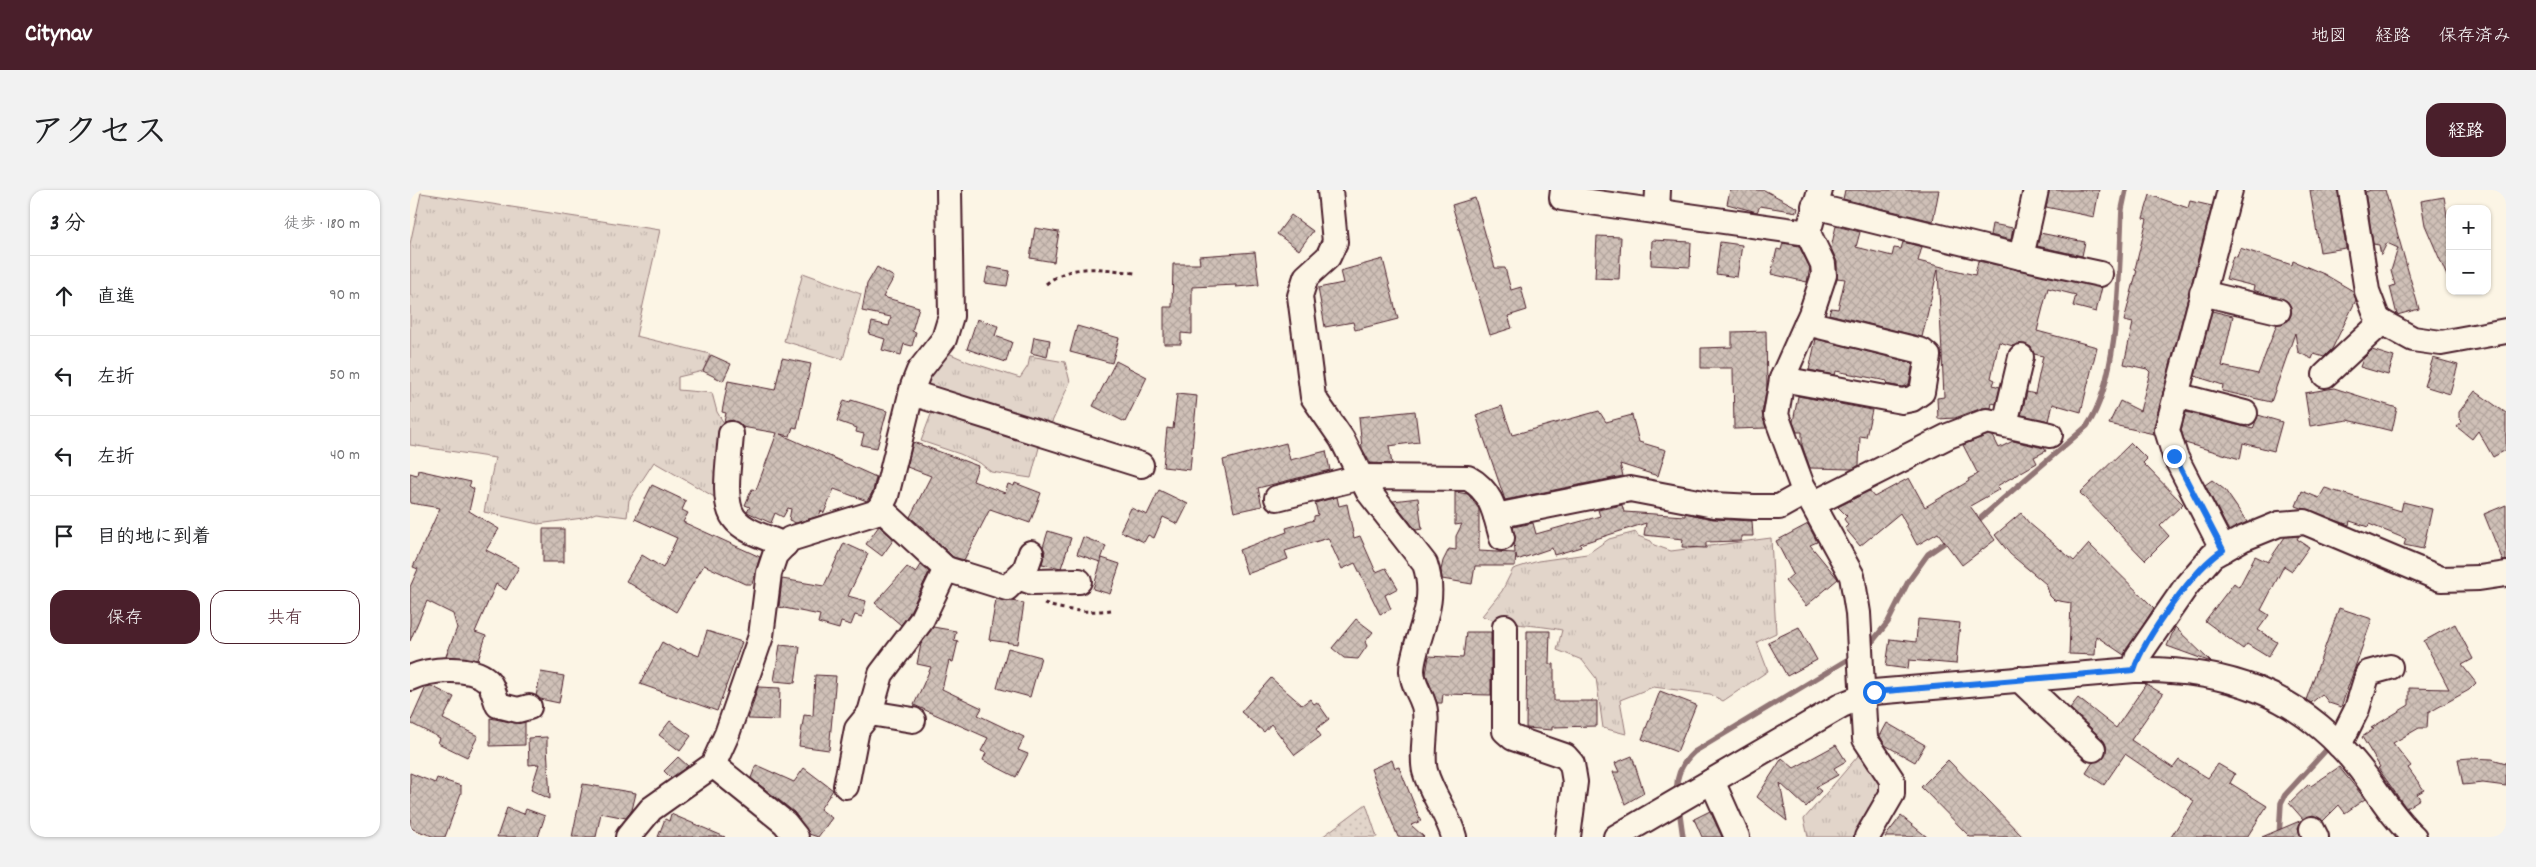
<!DOCTYPE html>
<html lang="ja">
<meta charset="utf-8">
<style>
:root{--surface:#fff;--page:#f2f2f2;--text:#202124;--muted:#757577;--line:#e0e0e0;--accent:#4a1f2b}
body{margin:0;font-family:Dekko,"Klee One",sans-serif;background:var(--page);color:var(--text)}
.controls{position:absolute;right:15px;top:15px;display:grid;overflow:hidden;border-radius:10px;box-shadow:0 1px 4px #0004}
.controls button{width:45px;height:45px;display:grid;place-items:center;padding:0;border:0;border-bottom:1px solid var(--line);background:var(--surface);color:var(--text);font:25px sans-serif}
.stop{position:absolute;width:15px;height:15px;margin:-11px;border:4px solid #1a73e8;border-radius:50%;background:#fff}
.stop.end{background:#1a73e8;border-color:#fff;box-shadow:0 1px 5px #0008}
.list{margin:0;padding:0;list-style:none}
h2{display:flex;justify-content:space-between;align-items:center;height:65px;margin:0;padding:0 20px;font-size:21px}
h2 small{font-size:16px;font-weight:400;color:var(--muted)}
.list li{display:grid;grid-template-columns:32px 1fr auto;gap:15px;align-items:center;box-sizing:border-box;height:80px;padding:0 20px;border-top:1px solid var(--line)}
.list b{display:block;font-size:19px;white-space:nowrap}
.list em{font-size:16px;font-style:normal;color:var(--muted)}
.actions{display:flex;gap:10px;padding:15px 20px}
.actions a{flex:1;padding:11px 0;border:1px solid var(--accent);border-radius:15px;text-align:center;font-size:18px;color:var(--accent)}
.actions .main{background:var(--accent);color:#fff}
.icon{flex:none;width:28px;height:28px;fill:none;stroke:currentColor;stroke-width:2;stroke-linecap:round;stroke-linejoin:round}
.map{position:relative;flex:none;width:2096px;height:647px;overflow:hidden;border-radius:15px}
header{display:flex;align-items:center;gap:30px;box-sizing:border-box;height:70px;padding:0 25px;background:var(--accent);color:#fff}
header strong{font-size:24px}
nav{display:flex;gap:28px;margin-inline-start:auto;font-size:18px}
.intro{display:flex;align-items:center;justify-content:space-between;box-sizing:border-box;height:120px;padding:0 30px}
h1{margin:0;font-size:35px}
.button{padding:12px 22px;border-radius:15px;background:var(--accent);color:#fff;font-size:18px;font-weight:700}
main{display:flex;gap:30px;padding:0 30px}
aside{flex:1;background:var(--surface);border-radius:15px;box-shadow:0 1px 4px #0004}
.map>svg:first-child{display:block}
</style>
<header>
<strong>Citynav</strong>
<nav><a>地図</a><a>経路</a><a>保存済み</a></nav>
</header>
<div class="intro"><h1>アクセス</h1><a class="button">経路</a></div>
<main>
<aside>
<h2>3 分<small>徒歩 · 180 m</small></h2>
<ul class="list">
<li><svg class="icon" aria-label="ahead" viewBox="0 0 24 24"><path d="M12 20V5M6 11l6-6 6 6"/></svg><div><b>直進</b></div><em>90 m</em></li>
<li><svg class="icon" aria-label="left" viewBox="0 0 24 24"><path d="M17 20v-9H6M10 6l-5 5 5 5"/></svg><div><b>左折</b></div><em>50 m</em></li>
<li><svg class="icon" aria-label="left" viewBox="0 0 24 24"><path d="M17 20v-9H6M10 6l-5 5 5 5"/></svg><div><b>左折</b></div><em>40 m</em></li>
<li><svg class="icon" aria-label="arrive" viewBox="0 0 24 24"><path d="M6 21V4h12l-3 4 3 4H6"/></svg><div><b>目的地に到着</b></div></li>
</ul>
<div class="actions"><a class="main">保存</a><a>共有</a></div>
</aside>
<div class="map">
<svg width="2096" height="647" viewBox="0 0 2096 647">
<defs>
<pattern id="grass-dots" width="8" height="8" patternUnits="userSpaceOnUse" patternTransform="scale(1.25)"><rect width="8" height="8" fill="#e2d5ca"/><path d="M2 2h.1M6 6h.1" fill="none" stroke="#c3b6ae" stroke-width="1.8" stroke-linecap="round"/></pattern>
<pattern id="park-tufts" width="24" height="20" patternUnits="userSpaceOnUse" patternTransform="scale(1.25)"><rect width="24" height="20" fill="#e2d5ca"/><path d="M3 7l-1-3M5 7V3M7 7l1-3M15 17l-1-3M17 17v-4M19 17l1-3" fill="none" stroke="#c3b6ae"/></pattern>
<pattern id="building-cross-hatch" width="8" height="8" patternUnits="userSpaceOnUse" patternTransform="scale(1.25)"><rect width="8" height="8" fill="#cfc0b7"/><path d="M0 0l8 8M0 8l8-8" fill="none" stroke="#b3a59e"/></pattern>
</defs>
<rect width="100%" height="100%" fill="#fcf5e5"/>
<filter id="ink" filterUnits="userSpaceOnUse"><feTurbulence type="fractalNoise" baseFrequency=".02" numOctaves="2"/><feDisplacementMap in="SourceGraphic" scale="10" xChannelSelector="R" yChannelSelector="G"/><feConvolveMatrix kernelMatrix="1 2 1 2 8 2 1 2 1" color-interpolation-filters="sRGB"/></filter>
<g filter="url(#ink)">
<path fill="url(#grass-dots)" stroke="#967a7a" d="M956,614l11,33h-55z"/>
<g fill="url(#park-tufts)" stroke="#967a7a">
<path d="M11,3l239,37 -24,106 74,18 -7,17 -25,6v13l34,3 5,19 10,16 -9,71 -64,-37 -25,38 -2,17 -31,-4 -13,5 -45,6 -54,-12 11,-54 -85,-13v-201z"/>
<path d="M393,83l58,21 -18,65 -59,-18z"/>
<path d="M536,162l23,10 51,16 8,-12 2,-10 35,6 5,20 -18,40 -9,4 -120,-39 6,-17z"/>
<path d="M523,219l108,31 -10,38 -40,-6 -11,-9 -20,-9 -39,-13z"/>
<path d="M1226,342l2,4 13,5 3,4 17,6 100,-13 5,95 -19,9 11,29 -45,30 -13,-7 -57,-7 -33,13 6,34 -23,-6 -7,-50 -14,-18 -25,-10 5,-20c-27,-6 -55,-4 -80,-14l20,-25 11,-22 25,-8 49,-7 22,-15z"/>
<path d="M1454,559l23,34 -28,54h-51l-4,-18z"/>
</g>
<g fill="none" stroke-linecap="round" stroke-linejoin="round">
<g stroke="#917474" stroke-width="5.5">
<path d="M1565,333l112,-97c33,-47 32,-158 35,-217l4,-19"/>
<path d="M1458,457l20,-25 20,-40 20,-28 22,-15"/>
<path d="M1267,604c-2,-17 5,-31 17,-42l161,-97"/>
<path d="M1269,618l4,29"/>
<path d="M1869,647l2,-34 4,-8 42,-46"/>
</g>
</g>
<g fill="url(#building-cross-hatch)" stroke="#4a1f2b">
<path d="M1320,0h34l34,18 -1,4 -37,-6 -3,6 -30,-8z"/>
<path d="M1435,0h94l-6,31 -90,-22z"/>
<path d="M1639,0h50l-5,27 -48,-10z"/>
<path d="M1900,0h28l8,58 -26,4z"/>
<path d="M1961,0h14l34,119 -22,6 -7,-28 5,-2 -4,-14 7,-23 -11,-5 -6,12 -2,-10 -6,-1 -8,-52z"/>
<path d="M1740,5l38,13 2,-7 22,5 -58,221v7l-45,-10 11,-23 20,10 10,-39 -3,-3 -23,-5 9,-41 -9,-2 13,-51 -2,-1 12,-50 -4,-1z"/>
<path d="M2034,7l6,36v50l-25,-58 -4,-24z"/>
<path d="M1065,8l20,70h10l6,22 10,-3 6,23 -19,6 4,12 -22,7 -38,-130z"/>
<path d="M881,25l22,16 -14,19 -22,-16z"/>
<path d="M1582,34l21,4 -2,12 -21,-5z"/>
<path d="M1426,36l24,6 -4,15 36,9 2,-8 7,1 2,-7 19,5 -4,14 57,14 3,-14 124,26 -6,25 -23,-6 3,-11 -28,-7 -11,43 60,16 -16,65 -28,-8 -4,17 -28,-6 6,-23 8,2 8,-38 -9,-2 -3,-7 -6,-3 -12,2 -14,-4 -8,36 4,2 -2,5 7,2 -4,17 -4,-1 -1,5h-9l-27,10 -17,1 -1,-21 7,-1 -6,-128 -16,68 -93,-23 2,-6 7,1 7,-30 -8,-1v-16l-6,-14z"/>
<path d="M625,38l24,4 -5,30 -24,-4z"/>
<path d="M1630,43l45,9 -3,14 -45,-10z"/>
<path d="M1187,46l24,1 -2,42 -24,-1z"/>
<path d="M1242,50l39,2 -1,25 -39,-2z"/>
<path d="M1310,52l22,3 -5,32 -21,-3z"/>
<path d="M1373,53l16,3 11,22 -3,14 -36,-8 6,-25 4,1z"/>
<path d="M1830,58l52,17 1,-4 31,13 29,17 3,9 -24,49 -8,8 -10,-3 -2,5 -14,-7 -3,-19 -24,69 -49,-11 1,-6 -28,-9 17,-65 21,5 -11,50 36,8 19,-50 11,-3 3,-6v-8l-4,-6 -34,-11 1,-4 -28,-7 7,-23 4,1z"/>
<path d="M845,62l4,33 -23,2v-2l-44,2v47l-11,-1v11h-17v-37h8l1,-43h27l-1,-8z"/>
<path d="M973,69l15,60 -43,11 -2,-8 -28,5 -7,-39 25,-5 -3,-12z"/>
<path d="M467,77l17,10 -11,20 36,10 -7,24 4,1 -4,14 -8,-2 -3,11 -19,-5 3,-11 -16,-5 3,-12 17,4 2,-9 -29,-6 5,-27z"/>
<path d="M578,77l22,4 -3,15 -22,-3z"/>
<path d="M567,129l21,7 -3,10 17,6 -6,20 -39,-13z"/>
<path d="M667,136l42,12 -7,25 -42,-11z"/>
<path d="M1356,141l1,56 -5,26 4,15 -32,1 -1,-61h-32v-20l31,-1v-15z"/>
<path d="M624,147l16,3 -3,17 -16,-4z"/>
<path d="M1406,149l97,24 -4,21 -7,3 -16,-3 1,-3 -51,-10 -1,4 -26,-5z"/>
<path d="M1962,160l22,7 -6,18 -28,-8 3,-8z"/>
<path d="M301,165l20,9 -8,17 -20,-10z"/>
<path d="M372,168l29,6 -14,64 -4,-1 -3,9 -10,-2 96,43 -3,14 -6,10 -33,-12 -10,24 -3,-2 -2,5 -23,7 -7,-3 2,-11 -3,-1 -5,9 -8,-4 -4,10 -24,-11 3,-5 -5,-2 7,-16 4,1 21,-57 -35,-6 -9,-7 -9,2 2,-9 -4,-1 6,-31 47,9z"/>
<path d="M2023,168l25,7 -8,29 -26,-8z"/>
<path d="M706,171l31,16 -22,45 -32,-16z"/>
<path d="M1924,198l63,20 -5,23 -44,-11 -38,6 -5,-33z"/>
<path d="M2065,201l31,22v37l-13,7 -15,-26 -6,8 -15,-12 5,-6 -3,-3v-6z"/>
<path d="M767,204l20,2 -7,74 -27,-3 4,-39 6,1z"/>
<path d="M1388,206l74,14 -6,27 -6,-1 -1,29 -6,4 -43,-1 -8,-23v-13h-5l-4,-10z"/>
<path d="M434,210l6,2 1,-2 36,11 -10,37 -16,-3 3,-11 -8,-2 1,-4 -20,-7z"/>
<path d="M1092,216l10,29 87,-24 7,11 26,-7 7,27 27,8 -8,26 -38,-12 3,12 -118,24 -29,-85z"/>
<path d="M1005,221l4,31 -30,4 3,18 -22,-1 -8,-15 -3,-31z"/>
<path d="M1776,222l67,17 5,-14 24,7 -8,29 -31,-8 -3,16 -55,-16 -4,-13z"/>
<path d="M1578,245l5,1 6,12 14,-7 31,7 2,3 -12,6 3,6 -40,23 3,3 -30,17 25,34 -33,25 -24,-32 -21,12 -17,-32 -40,33 -15,-18 3,-3 -4,-6 3,-3 -9,-9 31,-16 5,6 35,-19 16,29 44,-26 -1,-2 10,-5 -15,-29z"/>
<path d="M503,252l65,24 -5,15 32,12 3,-9 6,2 1,-3 26,10 -11,30 -40,-14 -26,51 -11,-3 -19,-18v-2l-24,-20 21,-41 -24,-9z"/>
<path d="M876,253l4,17 36,-9 4,19 -72,18 4,18 -28,6 -11,-52z"/>
<path d="M1721,253l16,16 -4,4 40,41 -23,22 9,10 -24,24 -65,-67z"/>
<path d="M8,280l53,12 -2,4 5,3 -5,22 30,18 -13,21 33,17 -13,23 -10,-6 -21,48 11,4 -8,24 -32,-4 11,-28 -4,-14 -26,-13 -17,40v-54l8,-18 -5,-2 27,-59 -30,-5v-30l7,2z"/>
<path d="M1802,290l13,10 22,32 -18,9 -24,-46z"/>
<path d="M242,295l34,16 -4,9 6,3 -5,9 77,35 -8,27h-7l-41,-19 -28,47 -50,-31 16,-26 21,13 14,-30 -42,-19z"/>
<path d="M1915,298l76,23 2,-9 29,7 -9,40 -19,-4 2,-6 -37,-15 -1,3 -18,-6 -1,4 -53,-19 6,-15 17,7z"/>
<path d="M749,300l29,14 -10,20 -15,-7 -9,21 -6,-3 -4,7 -24,-11 11,-23 16,7z"/>
<path d="M1045,302l13,2 11,15v42l36,2 -2,-26 20,-4 3,11 64,-18 -2,-6 24,-5 2,7 61,4v-3l28,6 39,2 1,15h-12v5l-35,1v6l-24,-1 1,-8 -39,-4 2,-12 -66,21 1,3 -27,8 -2,-7 -35,12 -1,-6 -1,12h-40l-3,18 -30,-5 -1,-9 2,-9 6,-12 7,1v-14l6,-12 -7,1z"/>
<path d="M927,307l2,9 8,-2 7,34 6,-2 16,36 10,-4 12,20 -13,7 6,14 -11,5 -25,-51 -13,6 -14,-31 -43,13 3,8 -41,15 -8,-24 48,-18 -1,-4 28,-8v-4l4,-1 -3,-12z"/>
<path d="M1008,308l4,31 -6,1 -23,-29z"/>
<path d="M2096,315v56h-3l-19,-47z"/>
<path d="M1611,323l8,10 45,38 15,-17 65,64 -30,47 -28,-19 -1,19 -26,-1 2,-51 -17,-3 -4,-4 -4,-12 -36,-30 -15,-19z"/>
<path d="M1398,334l9,18 -7,3 28,34 -32,27 -21,-25 8,-7 -17,-33z"/>
<path d="M469,336l15,13 -12,17 -16,-12z"/>
<rect x="133" y="339" width="21" height="33"/>
<path d="M638,341l23,7 -10,30 -19,-4 3,-13 -2,-4z"/>
<path d="M1889,346l-2,3 12,8 -17,24 -8,-5 -23,44 8,5 -11,15 19,12 -9,15 -21,-13 -4,5 -38,-28 29,-38 5,4 16,-31 13,6 17,-25z"/>
<path d="M673,347l23,9 -6,16 -23,-8z"/>
<path d="M434,353l24,11 -20,42 18,5 -4,16 -7,-2 -4,10 -10,-3 -2,7 -21,-6 2,-8 -41,-8 3,-28 42,7z"/>
<path d="M692,368l18,6 -10,30 -17,-5z"/>
<path d="M511,375l8,7 -20,42 -8,11 -26,-22 32,-36 9,6z"/>
<path d="M586,409l28,4 -6,41 -29,-4z"/>
<path d="M1929,418l33,11 -31,88 -12,-4 -7,-9 -11,9 -5,-3z"/>
<path d="M946,429l17,13 -8,10 2,4 -9,13 -14,-1 -12,-10z"/>
<path d="M1508,429l42,4 -4,41 -47,-4 -1,9 -22,-3 4,-27 26,3z"/>
<path d="M2045,434l18,35 -11,6 14,18 -7,7 -41,23 -1,15h-8l-26,15 18,23 -3,2 16,22 -7,4 3,5 -14,9 -28,-40 2,-1 -18,-30 12,-8 -3,-1 38,-23v-17l40,1 -25,-48z"/>
<path d="M523,437l23,4 -2,9 4,1 -5,21 -4,-1 -7,28 40,19 -4,7 46,22 -6,13 10,4 -12,23 -33,-17 3,-7 -5,-2 7,-13 -74,-33 17,-38 -14,-3 4,-20z"/>
<path d="M1389,437l18,33 -30,16 -19,-34z"/>
<path d="M1765,437l36,35 -44,-16z"/>
<path d="M297,441l35,11 -25,69 -77,-27 22,-42 16,9 1,-3 20,8z"/>
<path d="M1117,441h23l-1,33h5v37h43v25l-45,1v3l-26,-2z"/>
<path d="M1056,442h25v63l-48,-1 -1,9h-5l-11,-29 3,-18 34,2z"/>
<path d="M370,455l20,2 -5,36 -21,-2z"/>
<path d="M598,458l33,9 -11,40 -33,-9z"/>
<path d="M131,482l23,4 -5,27 -19,-4 -4,-3z"/>
<path d="M405,485l21,1 -7,74 -30,-4 5,-31 9,1z"/>
<path d="M861,488l31,27 8,-6 4,5 3,-2 12,17 -13,10 5,7 -26,19 -24,-31 -7,8 -23,-20z"/>
<path d="M1736,494l17,10 -32,46 42,28 6,-8 29,18 10,-14 17,10 -5,9 37,23 -20,31h-76l23,-36 -69,-47 -21,31 -18,-12 7,-11 10,-4 3,-12 -4,-7 -32,-31 8,-10 38,30z"/>
<path d="M21,496l23,11 -11,22 35,17 -11,21 -29,-14 2,-5 -30,-15 16,-36z"/>
<path d="M348,497l22,1 -1,32 -31,-1z"/>
<path d="M1250,501l36,14 -19,47 -35,-13z"/>
<path d="M80,528l25,5 10,-1v23l-35,1z"/>
<path d="M260,531l21,15 -11,15 -21,-16z"/>
<path d="M1477,533l38,22 -10,17 -30,-17 -5,-9z"/>
<path d="M137,547v8l3,54 -19,-9 8,-26 -10,1 -1,-27z"/>
<path d="M1426,555l10,16 -12,7 4,7 -22,12 5,4 -15,16 -26,-24 7,38 -30,-24 25,-39 12,10z"/>
<path d="M1222,566l12,37 -19,11 -12,-32h6l-4,-9z"/>
<path d="M268,567l10,9 -17,12 -7,-7z"/>
<path d="M2060,568l22,1 14,4v23l-23,-3 -20,2 -5,-26z"/>
<path d="M982,570l3,8 4,-1 22,54 -10,4 13,12h-26l-27,-68z"/>
<path d="M1538,570l75,77h-53l-49,-50z"/>
<path d="M346,575l38,17 10,-14 29,22 -13,19 12,9 -14,19 -9,-3 -15,-22 -43,-34z"/>
<path d="M1929,577l26,32 -20,14 -6,-8 -16,16 -10,-6 -10,4 -14,-16 20,-19 2,2z"/>
<path d="M0,583l25,10 2,-5 24,8v7l-16,44h-10l-25,-9z"/>
<path d="M173,594l53,9 -4,17 -6,8 -25,-5 -5,24h-24z"/>
<path d="M97,618l17,6 2,-5 19,7 -7,21h-41z"/>
<path d="M1300,621l12,26h-20l-8,-18z"/>
<path d="M261,624l54,23h-67l7,-18 4,2z"/>
<path d="M1491,626l26,21h-42z"/>
<path d="M1892,630l-4,8 3,9h-39z"/>
</g>
<g fill="none" stroke-linecap="round" stroke-linejoin="round">
<g stroke="#4a1f2b" stroke-width="28">
<g id="minor">
<path d="M920,0l5,52 -7,15 -22,20 -6,19 13,101 29,42 26,52 57,73c10,30 1,52 -8,81 -2,9 -5,17 -5,26 1,15 7,20 11,32 7,16 -3,47 2,68 6,23 23,43 29,66"/>
<path d="M1153,0l-1,8 246,35"/>
<path d="M1410,0l-12,43 15,31 1,11 -13,39 -29,65 -6,36 25,68 51,93 6,37 7,126 27,41v14l-25,43"/>
<path d="M1941,0l16,101 11,29 35,19 28,4 65,-12"/>
<path d="M1404,16l207,51 79,17"/>
<path d="M1247,21l1,-21"/>
<path d="M1611,67l15,-67"/>
<path d="M1792,103l76,18"/>
<path d="M1915,185l57,-53"/>
<path d="M1372,189l120,22 10,-2 10,-7 6,-36 -6,-5 -115,-28"/>
<path d="M502,203l229,72"/>
<path d="M1766,205l69,18"/>
<path d="M1595,234l16,-67"/>
<path d="M321,244c-1,22 -10,67 3,84 10,14 35,20 51,27"/>
<path d="M867,308l84,-21 107,1c24,13 27,35 34,60"/>
<path d="M1403,314l135,-68 39,-15 63,14"/>
<path d="M470,318l66,61"/>
<path d="M1086,326l134,-27 84,16 40,2h25l27,-15"/>
<path d="M1813,360l-48,-94 -8,-26 63,-240"/>
<path d="M608,387l14,5 47,-1"/>
<path d="M1095,437v104l8,7 52,18 7,8 3,18 -7,55"/>
<path d="M1724,480l4,-14 49,-71 25,-29 30,-17 37,-15 26,-2 136,57 38,-1 27,-4"/>
<path d="M0,488c19,-9 60,-13 77,2 5,4 8,18 11,25l20,5 11,-3"/>
<path d="M1609,489l74,70"/>
<path d="M460,523l11,-39 40,-53 25,-52 61,19 18,-18 6,-17"/>
<path d="M1929,555l18,-36 11,-36 22,-6"/>
<path d="M303,575l72,58 11,14"/>
<path d="M1302,591l25,56"/>
<path d="M436,596l11,-57 13,-16 43,7"/>
<path d="M1902,639l4,8"/>
<path d="M218,647l23,-28 62,-44 14,-31 34,-98 8,-63 6,-18 15,-16 84,-26 6,-5 6,-12 27,-110 6,-15 25,-32 7,-23 -2,-126"/>
<path d="M1206,647l226,-132 32,-13 260,-22c89,-2 165,22 223,95 19,23 34,51 57,72"/>
</g>
</g>
<g stroke="#4a1f2b" stroke-width="3" stroke-dasharray="4 4" stroke-linecap="butt">
<path d="M636,94c26,-22 58,-15 89,-11"/>
<path d="M634,414c23,7 44,9 67,6"/>
</g>
<use href="#minor" stroke="#fcf5e5" stroke-width="24"/>
</g>
</g>
<g fill="none" stroke-linecap="round" stroke-linejoin="round" filter="url(#ink)">
<path stroke="#1a73e8" stroke-width="6" d="M1464,502l260,-22c9,-30 62,-104 89,-120l-49,-94"/>
</g>
</svg>
<div class="controls">
<button>+</button>
<button>−</button>
</div>
<div class="stop" style="left:1464px;top:502px"></div>
<div class="stop end" style="left:1764px;top:266px"></div>
</div>
</main>
